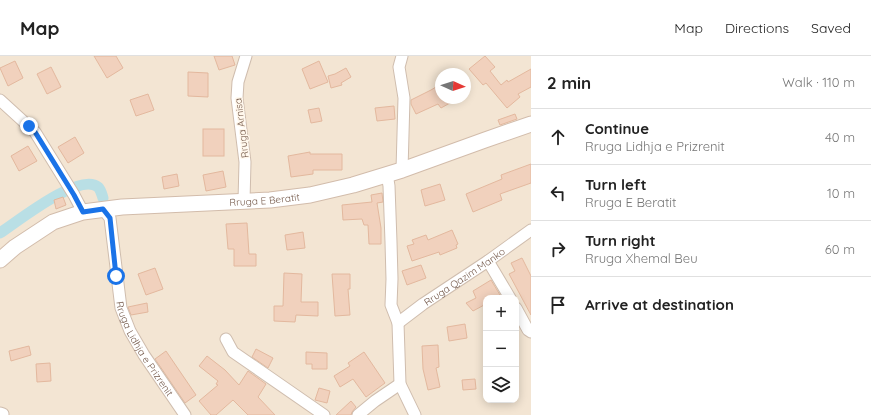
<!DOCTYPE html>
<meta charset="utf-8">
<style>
:root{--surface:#fff;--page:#f2f2f2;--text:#222;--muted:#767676;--line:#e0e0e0}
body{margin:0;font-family:Quicksand,sans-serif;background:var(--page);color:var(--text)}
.controls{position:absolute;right:12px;bottom:12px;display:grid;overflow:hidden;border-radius:8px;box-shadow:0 2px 10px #0003}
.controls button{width:36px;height:36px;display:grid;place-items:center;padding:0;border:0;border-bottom:1px solid var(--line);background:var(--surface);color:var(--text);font:20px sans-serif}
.compass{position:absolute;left:435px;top:12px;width:36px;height:36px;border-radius:50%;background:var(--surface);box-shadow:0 2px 10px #0003;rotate:93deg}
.stop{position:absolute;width:12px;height:12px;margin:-9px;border:3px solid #1a73e8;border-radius:50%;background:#fff}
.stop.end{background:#1a73e8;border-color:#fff;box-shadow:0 1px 4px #0008}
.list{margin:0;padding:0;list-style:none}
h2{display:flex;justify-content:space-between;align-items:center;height:52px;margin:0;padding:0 16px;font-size:17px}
h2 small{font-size:13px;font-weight:400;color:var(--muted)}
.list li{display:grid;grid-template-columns:26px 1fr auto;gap:12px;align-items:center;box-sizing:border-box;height:56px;padding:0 16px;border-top:1px solid var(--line)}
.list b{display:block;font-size:15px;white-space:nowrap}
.list p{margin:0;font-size:13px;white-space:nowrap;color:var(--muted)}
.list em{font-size:13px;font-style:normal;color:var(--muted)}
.icon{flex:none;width:22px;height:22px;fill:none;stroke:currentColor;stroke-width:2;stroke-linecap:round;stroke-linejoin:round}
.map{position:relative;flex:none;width:531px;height:359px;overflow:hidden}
header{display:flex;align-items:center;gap:24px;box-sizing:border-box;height:56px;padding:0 20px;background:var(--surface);border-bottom:1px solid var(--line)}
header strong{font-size:19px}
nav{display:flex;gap:22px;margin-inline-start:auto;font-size:14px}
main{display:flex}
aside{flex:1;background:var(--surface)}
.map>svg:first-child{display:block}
</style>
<header>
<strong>Map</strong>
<nav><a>Map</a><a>Directions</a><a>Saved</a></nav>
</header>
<main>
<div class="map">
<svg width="531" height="359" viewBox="0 0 531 359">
<rect width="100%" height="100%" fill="#fcf3e5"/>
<path fill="#f3e5d3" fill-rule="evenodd" d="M0,0h531v359h-531zM441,18h24v24h-24zM486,242h30v102h-30z"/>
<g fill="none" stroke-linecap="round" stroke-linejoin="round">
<path stroke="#b9dfe5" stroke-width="11" d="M0,177c17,-11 79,-61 98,-46 3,3 4,8 5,11"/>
</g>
<g fill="#f1d1bd" stroke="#e3b89e">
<path d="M94,0h22l7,12 -16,10z"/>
<path d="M214,0h18l3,9 -16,5z"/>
<path d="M485,0l10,11 -5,4 11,14 6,-5 1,2 23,-13v18l-13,7 2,3 -13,11 -21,-25 -3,2 -14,-16z"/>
<path d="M15,5l8,17 -15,8 -8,-18z"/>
<path d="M319,5l9,21 -18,7 -8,-20z"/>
<path d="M51,11l10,20 -14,7 -10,-20z"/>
<path d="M346,12l5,9 -10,6 1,2 -11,3 -3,-12 7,-2z"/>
<path d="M188,16l20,1v24l-20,-1z"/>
<path d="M441,28v14h18l-18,10 -3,-4 -22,10 -5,-10v-4l20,-10z"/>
<path d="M148,38l6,16 -18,6 -6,-16z"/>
<path d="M394,50l1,13 -18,2 -2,-13z"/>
<path d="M319,52l3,13 -11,2 -3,-13z"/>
<path d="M515,58l2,5 -17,6 -2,-5z"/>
<rect x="203" y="73" width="21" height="27"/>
<path d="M75,81l9,16 -16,10 -10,-16z"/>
<path d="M28,90l9,15 -18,10 -8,-15z"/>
<path d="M310,96v2h32v16h-29v4l-22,3 -3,-21z"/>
<path d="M531,108v19l-31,11 2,6 -29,12 -7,-18 36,-15 -1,-4z"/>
<path d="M223,115l3,16 -20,4 -3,-16z"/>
<path d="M177,118l2,12 -15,3 -2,-12z"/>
<path d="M440,128l5,16 -20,6 -4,-16z"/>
<path d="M382,137l1,9 -6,1 4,25v16h-12l-1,-19h-4l-2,-6 -19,1 -1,-15 30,-3 -1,-7z"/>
<path d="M63,141l3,8 -10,4 -2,-9z"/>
<path d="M247,167l2,31h7v12h-22v-17h-6l-2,-25z"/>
<path d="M452,174l6,14 -2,1 1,3 -17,7 -1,-3 -27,9 -5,-15 7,-2 -2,-4 14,-5 2,5z"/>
<path d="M303,176l2,16 -18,2 -2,-15z"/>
<path d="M522,202l9,18v39l-22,-41 6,-3 -4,-8z"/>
<path d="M421,209l5,13 -19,7 -5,-14z"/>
<path d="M155,212l8,21 -17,6 -8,-21z"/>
<path d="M284,217l18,1 -1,28h17v14l-22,-1 -1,7 -21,-1v-15h9z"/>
<path d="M332,218h18v15h-2l2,26 -15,1z"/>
<path d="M491,224l9,15 -5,3h-9v6l-13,7 -7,-8 10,-5 -3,-7z"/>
<path d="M147,247l1,9 -17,3 -3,-8z"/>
<path d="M465,268l2,14 -18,3 -2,-14z"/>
<path d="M438,289l1,22 -3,1 4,19 -12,3 -5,-21 -1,-23z"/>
<path d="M29,290l2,9 -20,6 -2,-10z"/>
<path d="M256,293l17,9 -5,10 -16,-11z"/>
<path d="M166,295l30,44 -11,8 -30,-44z"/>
<path d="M306,296l21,1v16h-15v-5h-6z"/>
<path d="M364,296l21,31 -19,14 -13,-18 -13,8 -6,-11 16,-10 -2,-3z"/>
<path d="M207,300l18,14 14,15 9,-14 18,13 -8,13 17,18h-27l-15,-15 -17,15h-5l-12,-14 19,-16 -2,-1 2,-3 -19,-15z"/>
<path d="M50,307l1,18 -14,1 -1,-18z"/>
<path d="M475,323l1,10 -13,1 -1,-10z"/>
<path d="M319,332l11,3 -3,12 -12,-3z"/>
<path d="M351,345l5,6 -4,5 -1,3h-15z"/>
</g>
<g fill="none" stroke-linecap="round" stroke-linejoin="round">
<g stroke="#cfbdae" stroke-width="13">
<g id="minor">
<path d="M402,0l-3,11 5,31 -2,72"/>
<path d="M0,44l35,32 39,63 9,17"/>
<path d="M387,118l2,12 2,56 1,37 -1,26 7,18 2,61 15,31"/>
<path d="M244,145l1,-39 -8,-64 1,-16 8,-26"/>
<path id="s1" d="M103,153l7,9 11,90 9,23 14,24 41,60"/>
<path d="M488,205l22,37"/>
<path d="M516,252l12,22 3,2"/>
<path id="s2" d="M398,267l25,-19 65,-43 43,-31"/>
<path d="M226,283l7,13 91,63"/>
<path d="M0,357l3,1"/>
<path d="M358,359l17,-14 25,-17"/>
</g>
</g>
<g stroke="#d2bcab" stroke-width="17">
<g id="secondary">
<path id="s3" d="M0,204l15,-13 38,-25 30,-10 39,-5 148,-7 40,-5 43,-10 49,-15 83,-30 46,-16"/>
</g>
</g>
<use href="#minor" stroke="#fff" stroke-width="11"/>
<use href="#secondary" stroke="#fff" stroke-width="15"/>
</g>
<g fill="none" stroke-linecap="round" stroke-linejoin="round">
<path stroke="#1a73e8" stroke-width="5" d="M29,70l6,6 39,63 9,17 20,-3 7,9 6,58"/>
</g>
<g text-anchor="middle" stroke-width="3" stroke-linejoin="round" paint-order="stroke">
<g font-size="10" fill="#74594a" stroke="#fff7eb">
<text transform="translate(241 72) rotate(-97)" y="4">Rruga Arnisa</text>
<text dy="4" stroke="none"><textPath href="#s3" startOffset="279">Rruga E Beratit</textPath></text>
<text dy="4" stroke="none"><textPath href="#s2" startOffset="81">Rruga Qazim Manko</textPath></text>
<text dy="4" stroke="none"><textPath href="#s1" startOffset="149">Rruga Lidhja e Prizrenit</textPath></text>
</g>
</g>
</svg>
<div class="controls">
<button>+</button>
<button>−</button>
<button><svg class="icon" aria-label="layers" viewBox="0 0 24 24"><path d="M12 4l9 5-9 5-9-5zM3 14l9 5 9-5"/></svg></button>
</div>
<svg class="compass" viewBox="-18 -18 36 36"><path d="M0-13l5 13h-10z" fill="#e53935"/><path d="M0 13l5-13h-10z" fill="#767676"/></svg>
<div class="stop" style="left:116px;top:220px"></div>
<div class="stop end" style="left:29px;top:70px"></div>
</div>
<aside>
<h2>2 min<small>Walk · 110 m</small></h2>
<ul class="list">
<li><svg class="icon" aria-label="ahead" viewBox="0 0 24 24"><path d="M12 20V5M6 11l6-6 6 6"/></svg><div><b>Continue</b><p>Rruga Lidhja e Prizrenit</p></div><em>40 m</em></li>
<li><svg class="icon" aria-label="left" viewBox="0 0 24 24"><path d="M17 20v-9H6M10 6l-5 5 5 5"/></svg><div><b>Turn left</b><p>Rruga E Beratit</p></div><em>10 m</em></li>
<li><svg class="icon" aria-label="right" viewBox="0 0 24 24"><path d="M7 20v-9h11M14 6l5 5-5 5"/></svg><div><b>Turn right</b><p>Rruga Xhemal Beu</p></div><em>60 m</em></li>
<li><svg class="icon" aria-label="arrive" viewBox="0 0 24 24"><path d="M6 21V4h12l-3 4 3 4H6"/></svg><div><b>Arrive at destination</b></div></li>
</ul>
</aside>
</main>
